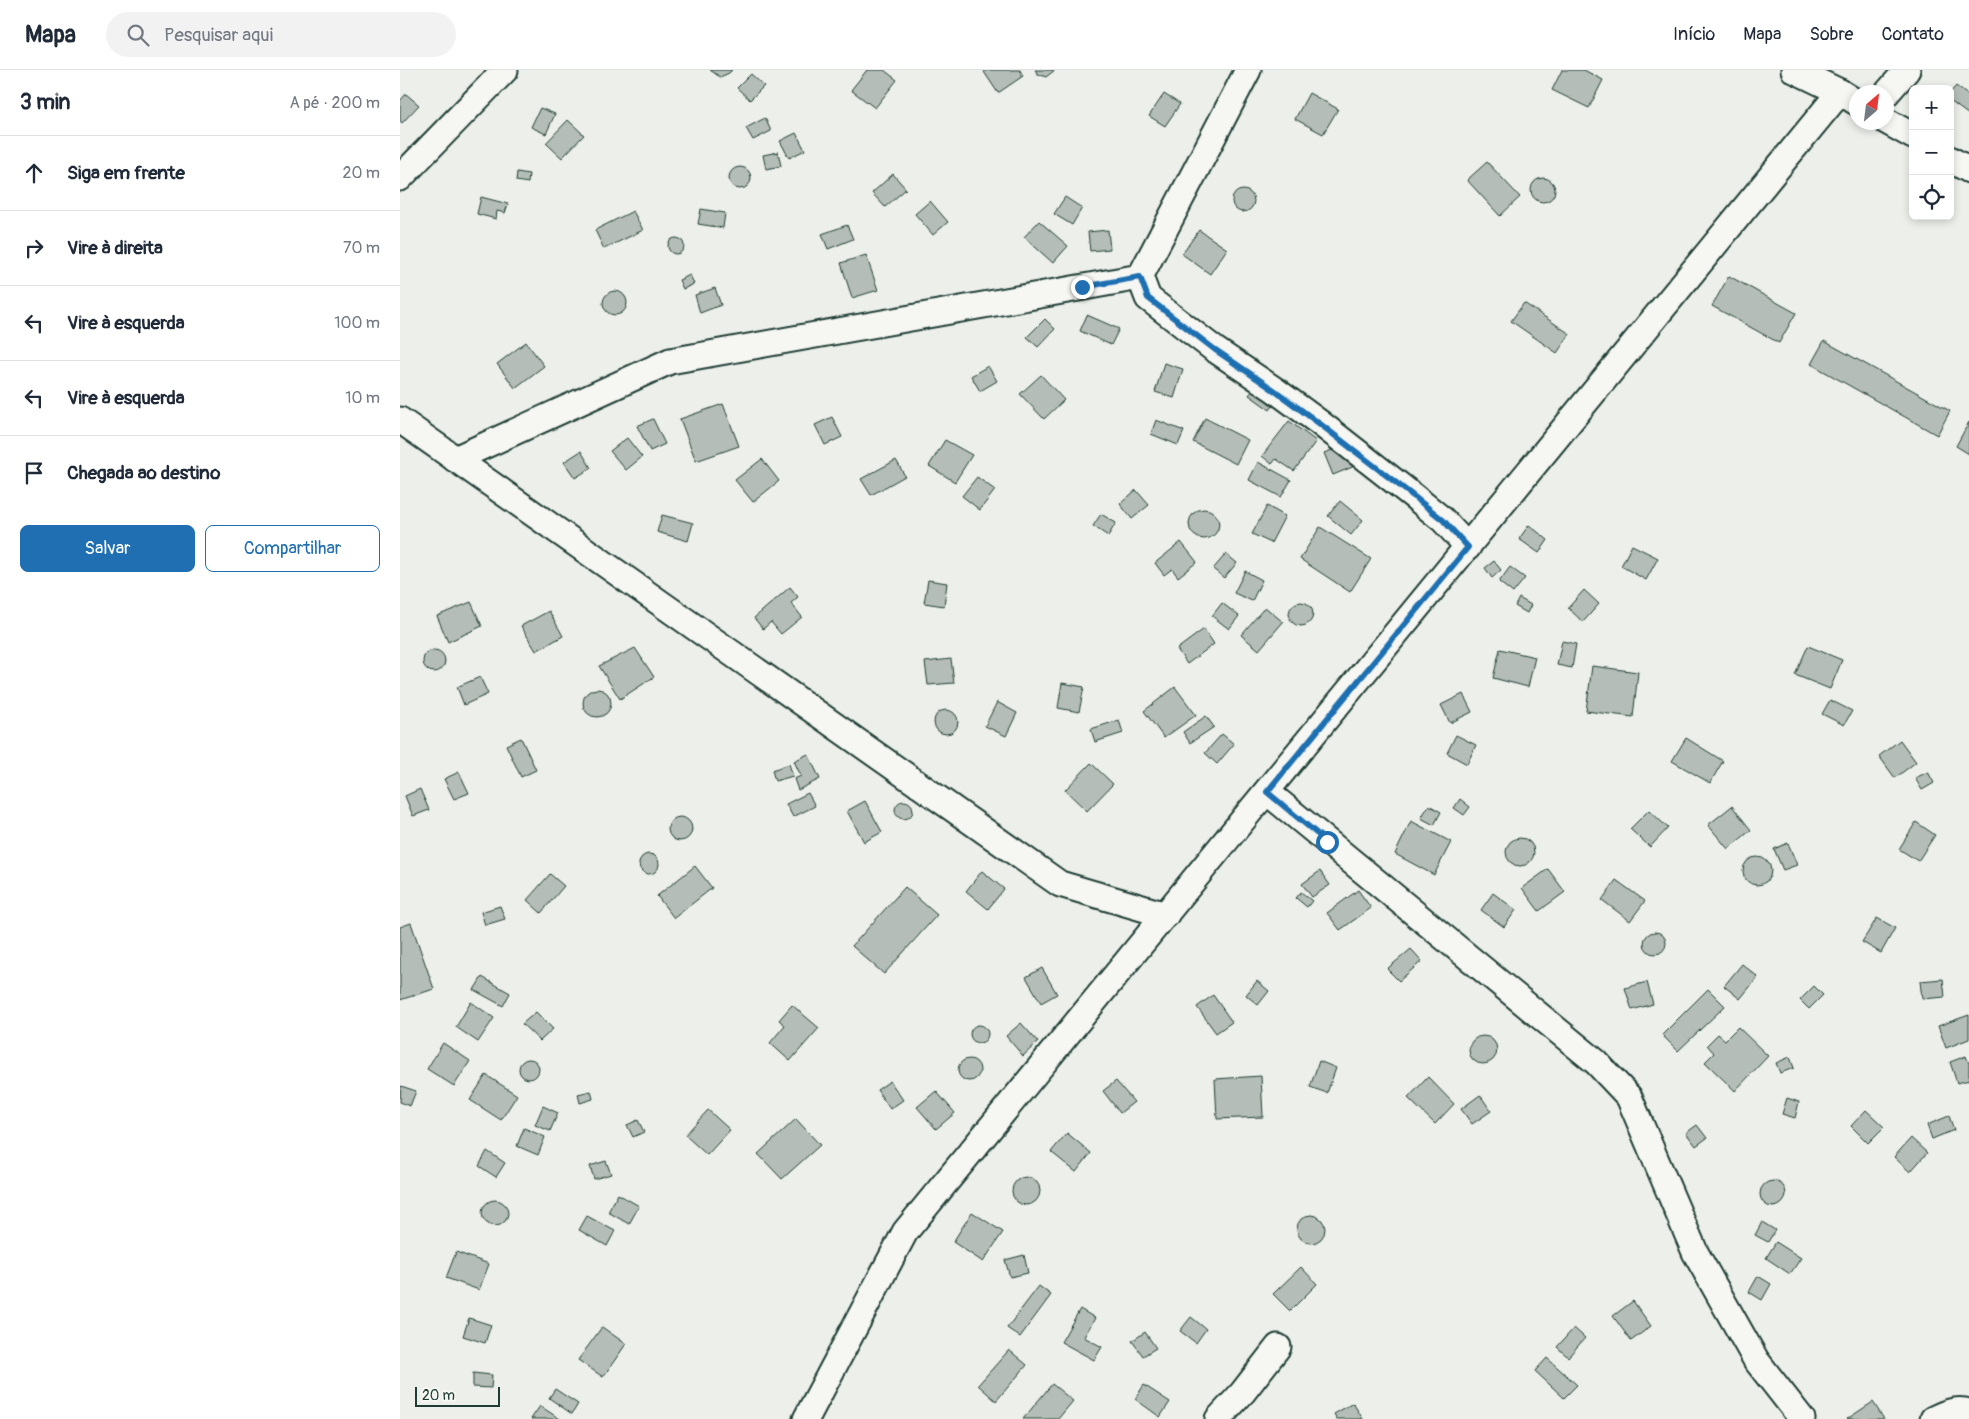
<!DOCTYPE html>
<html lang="pt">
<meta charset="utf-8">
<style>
:root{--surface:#fff;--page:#f2f2f3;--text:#1f2937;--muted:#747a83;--line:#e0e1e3;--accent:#1f6fb2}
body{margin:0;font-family:Pangolin,sans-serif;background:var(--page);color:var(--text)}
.controls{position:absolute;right:15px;top:15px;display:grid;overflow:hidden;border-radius:8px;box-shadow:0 2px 8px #0003}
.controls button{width:45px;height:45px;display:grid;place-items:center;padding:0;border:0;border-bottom:1px solid var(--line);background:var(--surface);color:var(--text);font:25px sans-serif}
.compass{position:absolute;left:1449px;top:15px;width:45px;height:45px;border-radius:50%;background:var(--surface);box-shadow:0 2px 8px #0003;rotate:28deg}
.scale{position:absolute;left:15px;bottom:12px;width:85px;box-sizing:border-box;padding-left:5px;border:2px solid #1f3d34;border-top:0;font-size:14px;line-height:18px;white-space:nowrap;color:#1f3d34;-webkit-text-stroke:4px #f6f6f2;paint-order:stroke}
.stop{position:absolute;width:15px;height:15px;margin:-11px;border:4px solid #1f6fb2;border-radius:50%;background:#fff}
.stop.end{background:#1f6fb2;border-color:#fff;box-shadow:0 1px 5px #0008}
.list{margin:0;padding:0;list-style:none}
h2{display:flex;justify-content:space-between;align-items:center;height:65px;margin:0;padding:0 20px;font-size:21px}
h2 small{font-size:16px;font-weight:400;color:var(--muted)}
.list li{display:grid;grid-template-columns:32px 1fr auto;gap:15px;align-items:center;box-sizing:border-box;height:75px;padding:0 20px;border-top:1px solid var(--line)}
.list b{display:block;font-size:19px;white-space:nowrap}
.list em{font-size:16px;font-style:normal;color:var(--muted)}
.actions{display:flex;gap:10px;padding:15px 20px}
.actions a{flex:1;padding:11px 0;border:1px solid var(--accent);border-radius:8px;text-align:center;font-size:18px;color:var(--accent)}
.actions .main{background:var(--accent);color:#fff}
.icon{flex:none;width:28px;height:28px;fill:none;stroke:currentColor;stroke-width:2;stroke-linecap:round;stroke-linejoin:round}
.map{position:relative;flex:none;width:1569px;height:1349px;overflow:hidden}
header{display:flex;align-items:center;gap:30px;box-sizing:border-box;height:70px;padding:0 25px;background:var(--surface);border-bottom:1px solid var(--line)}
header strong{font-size:24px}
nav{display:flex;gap:28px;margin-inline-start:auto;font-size:18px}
.search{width:350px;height:45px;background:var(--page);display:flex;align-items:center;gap:12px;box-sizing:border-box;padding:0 18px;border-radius:28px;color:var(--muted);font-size:19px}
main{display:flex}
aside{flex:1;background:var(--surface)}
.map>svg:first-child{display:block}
</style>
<header>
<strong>Mapa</strong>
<div class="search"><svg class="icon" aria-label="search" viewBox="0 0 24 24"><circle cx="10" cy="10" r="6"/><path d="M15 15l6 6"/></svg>Pesquisar aqui</div>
<nav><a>Início</a><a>Mapa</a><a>Sobre</a><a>Contato</a></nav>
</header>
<main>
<aside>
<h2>3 min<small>A pé · 200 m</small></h2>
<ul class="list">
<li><svg class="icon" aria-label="ahead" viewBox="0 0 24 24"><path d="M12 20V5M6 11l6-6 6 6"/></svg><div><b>Siga em frente</b></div><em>20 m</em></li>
<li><svg class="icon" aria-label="right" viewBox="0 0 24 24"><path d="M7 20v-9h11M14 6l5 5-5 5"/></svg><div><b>Vire à direita</b></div><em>70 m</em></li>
<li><svg class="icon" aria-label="left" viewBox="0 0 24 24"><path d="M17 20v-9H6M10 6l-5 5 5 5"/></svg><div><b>Vire à esquerda</b></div><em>100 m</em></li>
<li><svg class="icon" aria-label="left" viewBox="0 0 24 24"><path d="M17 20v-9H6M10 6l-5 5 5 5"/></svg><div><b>Vire à esquerda</b></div><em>10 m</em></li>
<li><svg class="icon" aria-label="arrive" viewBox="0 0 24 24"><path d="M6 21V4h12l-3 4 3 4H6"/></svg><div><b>Chegada ao destino</b></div></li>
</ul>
<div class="actions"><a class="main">Salvar</a><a>Compartilhar</a></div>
</aside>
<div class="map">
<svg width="1569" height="1349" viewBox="0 0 1569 1349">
<rect width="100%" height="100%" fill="#edefea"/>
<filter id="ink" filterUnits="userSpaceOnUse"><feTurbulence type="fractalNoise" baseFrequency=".02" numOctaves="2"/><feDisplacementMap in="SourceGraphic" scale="10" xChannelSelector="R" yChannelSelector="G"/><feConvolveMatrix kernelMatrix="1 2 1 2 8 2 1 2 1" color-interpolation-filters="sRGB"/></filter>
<g filter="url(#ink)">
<g fill="#b4bdb8" stroke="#1f3d34">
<path d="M310,0h22l-3,3 -9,4z"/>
<path d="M467,0h17l13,10 -22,28 -24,-18z"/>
<path d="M587,0h33l3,6 -25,17 -14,-21z"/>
<path d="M635,0h20l-9,7 -8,-3z"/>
<path d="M1162,0h22l19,10 -14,28 -37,-18z"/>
<path d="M351,4l13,12 -14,14 -13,-12z"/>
<path d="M1556,16l13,10v19l-19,-14v-8z"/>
<path d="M909,23l29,16 -15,25 -28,-15z"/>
<path d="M6,24l13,11 -17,18 -2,-2v-20z"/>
<path d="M764,24l16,10 -15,22 -16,-10z"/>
<path d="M140,38l15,6 -9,20 -15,-7z"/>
<path d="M365,48l6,13 -18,9 -7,-12z"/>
<path d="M168,50l16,15 -22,23 -16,-15z"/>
<path d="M396,63l9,17 -16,8 -9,-17z"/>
<path d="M378,82l3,14 -15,3 -3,-14z"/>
<path d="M1087,92l33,35 -20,19 -33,-36z"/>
<circle cx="340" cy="108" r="11"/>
<path d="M117,102l12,2 -1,9 -12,-2z"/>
<path d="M493,104l13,15 -21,18 -13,-14z"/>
<circle cx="1143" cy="120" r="12"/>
<circle cx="843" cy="131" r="11"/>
<path d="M81,127l27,7 -3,9 -8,-2 -1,8 -19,-5z"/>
<path d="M665,127l17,11 -10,17 -18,-11z"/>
<path d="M530,131l18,21 -15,13 -18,-21z"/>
<path d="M301,139l24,4 -2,15 -25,-4z"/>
<path d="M233,141l10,19 -39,19 -9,-19z"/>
<path d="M639,151l29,25 -15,17 -29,-26z"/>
<path d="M447,155l6,14 -25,10 -6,-15z"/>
<path d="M708,160l2,19 -20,2 -2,-19z"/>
<path d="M799,160l28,19 -17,25 -28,-20z"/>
<circle cx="276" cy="176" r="8"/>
<path d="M466,185l12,35 -26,8 -11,-35z"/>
<path d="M290,205l4,9 -11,5 -4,-9z"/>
<path d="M1329,206l67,37 -17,30 -67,-37z"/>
<path d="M315,218l6,17 -21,8 -5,-18z"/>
<circle cx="215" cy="233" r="12"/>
<path d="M1124,233l46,31 -13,19 -46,-32z"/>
<path d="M687,245l32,14 -8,16 -31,-14z"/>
<path d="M645,249l10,10 -17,18 -11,-10z"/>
<path d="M1424,271l126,70 -13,24 -126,-71z"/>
<path d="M126,272l18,24 -29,22 -18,-24z"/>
<path d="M764,293l19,6 -9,29 -19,-6z"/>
<path d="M588,296l9,15 -17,10 -9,-15z"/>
<path d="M641,305l23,25 -20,19 -24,-25z"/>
<path d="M857,315l20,15 -7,10 -21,-15z"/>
<path d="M323,334l16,42 -43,15 -16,-42z"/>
<path d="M432,347l10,20 -17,8 -10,-20z"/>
<path d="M805,348l43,22 -12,24 -43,-22z"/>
<path d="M253,349l12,25 -15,7 -13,-25z"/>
<path d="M756,350l28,11 -6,14 -27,-11z"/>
<path d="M889,351l27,20 -22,30 -18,-12 -4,5 -10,-8z"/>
<path d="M1569,352v32l-13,-8z"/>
<path d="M227,368l15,19 -16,13 -16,-19z"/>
<path d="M545,370l27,15 -17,27 -26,-16z"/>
<path d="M946,375l9,21 -22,9 -9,-22z"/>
<path d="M181,381l10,17 -16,10 -11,-16z"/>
<path d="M362,389l17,22 -26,21 -18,-22z"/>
<path d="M496,390l9,16 -34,19 -10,-16z"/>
<path d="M858,392l33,18 -10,17 -32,-17z"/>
<path d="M577,407l18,13 -15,20 -18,-14z"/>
<path d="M736,420l13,15 -17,14 -12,-15z"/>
<path d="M940,431l23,19 -12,15 -23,-19z"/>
<path d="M867,436l18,10 -14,27 -19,-9z"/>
<circle cx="804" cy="454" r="15"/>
<path d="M701,444l15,9 -8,13 -15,-10z"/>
<path d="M262,445l31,8 -5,18 -31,-9z"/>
<path d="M1129,455l19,15 -9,13 -20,-14z"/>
<path d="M920,457l51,32 -21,33 -50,-33z"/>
<path d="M781,472l16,20 -19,15 -6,-8 -8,6 -9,-12z"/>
<path d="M1232,475l26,13 -12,22 -25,-14z"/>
<path d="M826,484l11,9 -13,15 -11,-9z"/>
<path d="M1094,491l7,9 -9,8 -7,-10z"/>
<path d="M1110,497l15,11 -12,15 -14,-11z"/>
<path d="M845,501l17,9 -10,21 -18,-8z"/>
<path d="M528,510l19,3 -3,23 -20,-3z"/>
<path d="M390,517l8,10 -7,6 11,14 -21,17 -10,-12 -8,7 -9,-11z"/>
<path d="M1184,520l15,14 -16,18 -15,-14z"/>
<path d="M1119,528l12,7 -4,8 -12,-7z"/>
<circle cx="901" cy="544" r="12"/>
<path d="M71,532l11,24 -34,16 -11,-26z"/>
<path d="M822,533l17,13 -10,13 -17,-13z"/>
<path d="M865,537l18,15 -24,28 -18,-15z"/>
<path d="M149,541l14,25 -27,15 -15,-25z"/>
<path d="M804,559l10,15 -27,20 -10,-15z"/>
<path d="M1162,571l14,3 -4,24 -15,-3z"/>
<path d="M1408,576l34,14 -12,29 -35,-14z"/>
<path d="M235,578l19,29 -34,22 -21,-33z"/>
<path d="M1100,579l35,8 -7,30 -35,-9z"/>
<circle cx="34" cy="591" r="11"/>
<path d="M551,589l3,24 -26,2 -3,-23z"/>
<path d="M1192,596l46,6 -5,45 -47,-6z"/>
<path d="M80,607l8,17 -24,11 -7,-18z"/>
<path d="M662,613l22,4 -5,25 -21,-4z"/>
<path d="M775,617l21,28 -32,23 -20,-27z"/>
<circle cx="197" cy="633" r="14"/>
<path d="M1063,624l9,18 -22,11 -9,-18z"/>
<path d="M1430,630l22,11 -8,14 -22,-11z"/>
<path d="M597,632l20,11 -11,23 -21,-10z"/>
<circle cx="546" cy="652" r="12"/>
<path d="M806,646l8,11 -24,16 -7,-11z"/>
<path d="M719,650l4,13 -28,9 -4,-13z"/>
<path d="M822,664l12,10 -17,20 -12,-11z"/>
<path d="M1056,665l20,10 -9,19 -20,-11z"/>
<path d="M121,668l15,32 -15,7 -15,-32z"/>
<path d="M1286,668l37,23 -13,22 -38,-22z"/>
<path d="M1500,670l16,22 -21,16 -16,-22z"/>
<path d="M408,684l12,25 -22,11 -4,-11 7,-3 -7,-15z"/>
<path d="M691,693l22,21 -26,27 -22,-21z"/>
<path d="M389,694l4,12 -18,5 -3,-11z"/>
<path d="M59,702l10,21 -15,6 -10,-20z"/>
<path d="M1528,702l6,11 -12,7 -7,-12z"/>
<path d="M20,719l9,21 -16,6 -8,-20z"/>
<path d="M408,723l7,13 -22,11 -7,-13z"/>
<path d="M1060,729l10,8 -6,8 -10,-7z"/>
<path d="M465,731l17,31 -18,10 -17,-31z"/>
<circle cx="504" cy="740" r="9"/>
<path d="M1029,735l12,7 -7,13 -13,-7z"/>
<path d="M1332,736l19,24 -23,19 -20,-24z"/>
<path d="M1249,740l19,18 -18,19 -20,-18z"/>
<circle cx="280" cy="759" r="12"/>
<path d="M1011,751l40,21 -17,33 -39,-21z"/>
<path d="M1516,752l19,13 -17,26 -19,-12z"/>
<circle cx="1120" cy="782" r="14"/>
<path d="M1388,773l9,22 -14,5 -9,-21z"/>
<circle cx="249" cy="794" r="10"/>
<circle cx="1357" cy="801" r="14"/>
<path d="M295,796l17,22 -38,30 -17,-22z"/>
<path d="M1148,799l17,23 -26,19 -17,-23z"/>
<path d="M582,801l22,18 -16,20 -22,-18z"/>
<path d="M920,801l10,14 -18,12 -10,-13z"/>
<path d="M150,804l14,12 -23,27 -14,-13z"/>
<path d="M1216,810l29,21 -15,20 -28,-21z"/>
<path d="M505,817l32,28 -53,59 -32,-28z"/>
<path d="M958,820l13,18 -31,22 -13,-17z"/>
<path d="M901,822l11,9 -5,6 -11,-9z"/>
<path d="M1093,823l23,17 -12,17 -23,-17z"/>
<path d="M100,836l5,13 -20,6 -4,-13z"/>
<path d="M1477,848l18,10 -14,25 -19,-11z"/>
<path d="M11,853l23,66 -34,11v-73z"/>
<circle cx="1255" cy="873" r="11"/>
<path d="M1011,879l11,12 -23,20 -12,-12z"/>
<path d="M1342,894l16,13 -18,22 -16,-13z"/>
<path d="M642,898l15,26 -16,9 -15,-26z"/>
<path d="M82,907l28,16 -7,13 -29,-16z"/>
<path d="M1543,909l2,18 -23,2 -2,-18z"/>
<path d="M857,911l12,10 -11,14 -12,-10z"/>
<path d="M1247,912l6,22 -21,6 -7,-22z"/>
<path d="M1414,916l9,9 -14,14 -9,-9z"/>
<path d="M1308,919l17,17 -47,45 -16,-16z"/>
<path d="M813,925l19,27 -16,11 -19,-26z"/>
<path d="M71,932l23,16 -16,24 -22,-15z"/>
<path d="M392,935l27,23 -29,33 -20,-18 15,-18 -6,-5z"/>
<path d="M136,942l17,17 -13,12 -18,-17z"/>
<path d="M1569,945v24l-23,9 -8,-22z"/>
<path d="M621,953l17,19 -15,14 -17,-20z"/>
<circle cx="579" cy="964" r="9"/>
<path d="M1338,957l30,29 -33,35 -30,-29 9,-9 -7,-8 11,-11 7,6z"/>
<circle cx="1083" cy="980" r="14"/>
<path d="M43,973l27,18 -16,25 -27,-17z"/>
<path d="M1566,986l3,8v16l-12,3 -7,-21z"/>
<path d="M1390,987l4,11 -14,5 -4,-10z"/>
<circle cx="569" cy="1000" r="11"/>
<circle cx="129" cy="999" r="10"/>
<path d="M919,991l17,7 -9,25 -17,-6z"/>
<path d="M86,1005l31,20 -16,25 -31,-20z"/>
<path d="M861,1006l2,41 -46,2 -2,-40z"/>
<path d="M1028,1007l26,27 -19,20 -27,-26z"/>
<path d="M490,1011l13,19 -13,9 -13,-19z"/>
<path d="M716,1011l18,21 -14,11 -17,-22z"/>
<path d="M1,1016l15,5 -6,15 -10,-4z"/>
<path d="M191,1021l2,8 -13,4 -2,-9z"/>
<path d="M536,1021l19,22 -19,16 -19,-22z"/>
<path d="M1080,1025l11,16 -19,13 -11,-15z"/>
<path d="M1387,1028l12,4 -4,16 -13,-4z"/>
<path d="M143,1036l15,7 -8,18 -15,-6z"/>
<path d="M308,1040l22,20 -23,25 -22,-20z"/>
<path d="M1466,1040l18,17 -16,16 -17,-17z"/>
<path d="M1549,1046l5,14 -22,9 -5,-14z"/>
<path d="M396,1049l24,26 -38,34 -24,-25z"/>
<path d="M238,1050l6,12 -11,5 -6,-12z"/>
<path d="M1297,1055l10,13 -11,8 -10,-13z"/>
<path d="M124,1058l21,9 -7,18 -21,-9z"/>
<path d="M667,1063l24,20 -15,19 -25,-20z"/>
<path d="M1511,1068l16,15 -17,19 -16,-15z"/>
<path d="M87,1081l18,12 -9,14 -17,-11z"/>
<path d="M206,1091l5,13 -17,5 -4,-13z"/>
<circle cx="626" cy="1121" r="14"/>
<circle cx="1373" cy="1124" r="13"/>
<path d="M218,1124l21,12 -10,18 -21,-12z"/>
<circle cx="95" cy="1143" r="13"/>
<path d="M572,1142l31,20 -20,30 -30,-20z"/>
<circle cx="911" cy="1159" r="14"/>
<path d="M187,1146l28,15 -8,15 -28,-16z"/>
<path d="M1362,1152l13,8 -7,12 -13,-7z"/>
<path d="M1376,1172l25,16 -11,16 -24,-16z"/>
<path d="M56,1182l33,12 -10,26 -33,-12z"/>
<path d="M624,1185l4,18 -18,4 -5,-17z"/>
<path d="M901,1197l16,17 -27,27 -17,-17z"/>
<path d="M1358,1206l13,8 -9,16 -13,-8z"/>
<path d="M639,1216l12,9 -31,42 -13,-9z"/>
<path d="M1233,1231l18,25 -20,15 -18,-25z"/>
<path d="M680,1239l15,9 -11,19 18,10 -8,13 -33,-18z"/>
<path d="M791,1247l15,12 -10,14 -16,-12z"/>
<path d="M69,1248l22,7 -6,18 -22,-7z"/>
<path d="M202,1257l24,17 -23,33 -25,-17z"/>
<path d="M1174,1258l11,10 -17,19 -11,-10z"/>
<path d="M745,1262l11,16 -13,8 -11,-15z"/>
<path d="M609,1280l18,15 -31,36 -18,-16z"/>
<path d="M1147,1288l30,27 -13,13 -29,-27z"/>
<path d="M73,1303l19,2 -1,13 -18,-1z"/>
<path d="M652,1314l21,17 -15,18h-35z"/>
<path d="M744,1315l26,17 -10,15 -25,-18z"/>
<path d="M155,1319l23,15 -6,10 -23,-16z"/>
<path d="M1473,1332l11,17h-37z"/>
<path d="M953,1333l10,16h-26l-3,-5z"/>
<path d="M140,1336l20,13h-29z"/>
</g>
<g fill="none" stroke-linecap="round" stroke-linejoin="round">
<g stroke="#1f3d34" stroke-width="29">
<g id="street">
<path d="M1394,0l46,22 16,10"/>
<path d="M1486,24l21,-24"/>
<path d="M1486,51l27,15"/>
<path d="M1550,89l19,11"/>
<path d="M0,108l105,-108"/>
<path d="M740,207l8,21 66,51 61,41 45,33 92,72 31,25 25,27"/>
<path d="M0,350l660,464 106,31"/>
<path d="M55,389l215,-98 470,-84 108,-207"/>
<path d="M867,722l329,270 33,35 66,155 61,108 46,59"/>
<path d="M406,1349l99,-187 935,-1140"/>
<path d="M818,1349l25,-27 35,-45"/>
<path d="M1533,1349c12,-6 23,-11 36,-7"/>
</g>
</g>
<use href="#street" stroke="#f6f6f2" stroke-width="25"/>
</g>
</g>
<g fill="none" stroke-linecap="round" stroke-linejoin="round" filter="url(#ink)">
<path stroke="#1f6fb2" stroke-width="6" d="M682,217l58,-10 8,21 66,51 60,41 46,34 92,71 31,25 25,27 -201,245 60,50"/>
</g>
</svg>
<div class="controls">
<button>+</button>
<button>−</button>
<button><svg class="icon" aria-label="locate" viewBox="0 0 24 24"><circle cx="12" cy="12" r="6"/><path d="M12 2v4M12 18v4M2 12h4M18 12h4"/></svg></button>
</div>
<svg class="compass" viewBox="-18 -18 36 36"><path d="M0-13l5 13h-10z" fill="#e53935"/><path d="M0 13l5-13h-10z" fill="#747a83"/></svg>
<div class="scale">20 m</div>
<div class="stop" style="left:927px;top:772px"></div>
<div class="stop end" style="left:682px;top:217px"></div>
</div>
</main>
